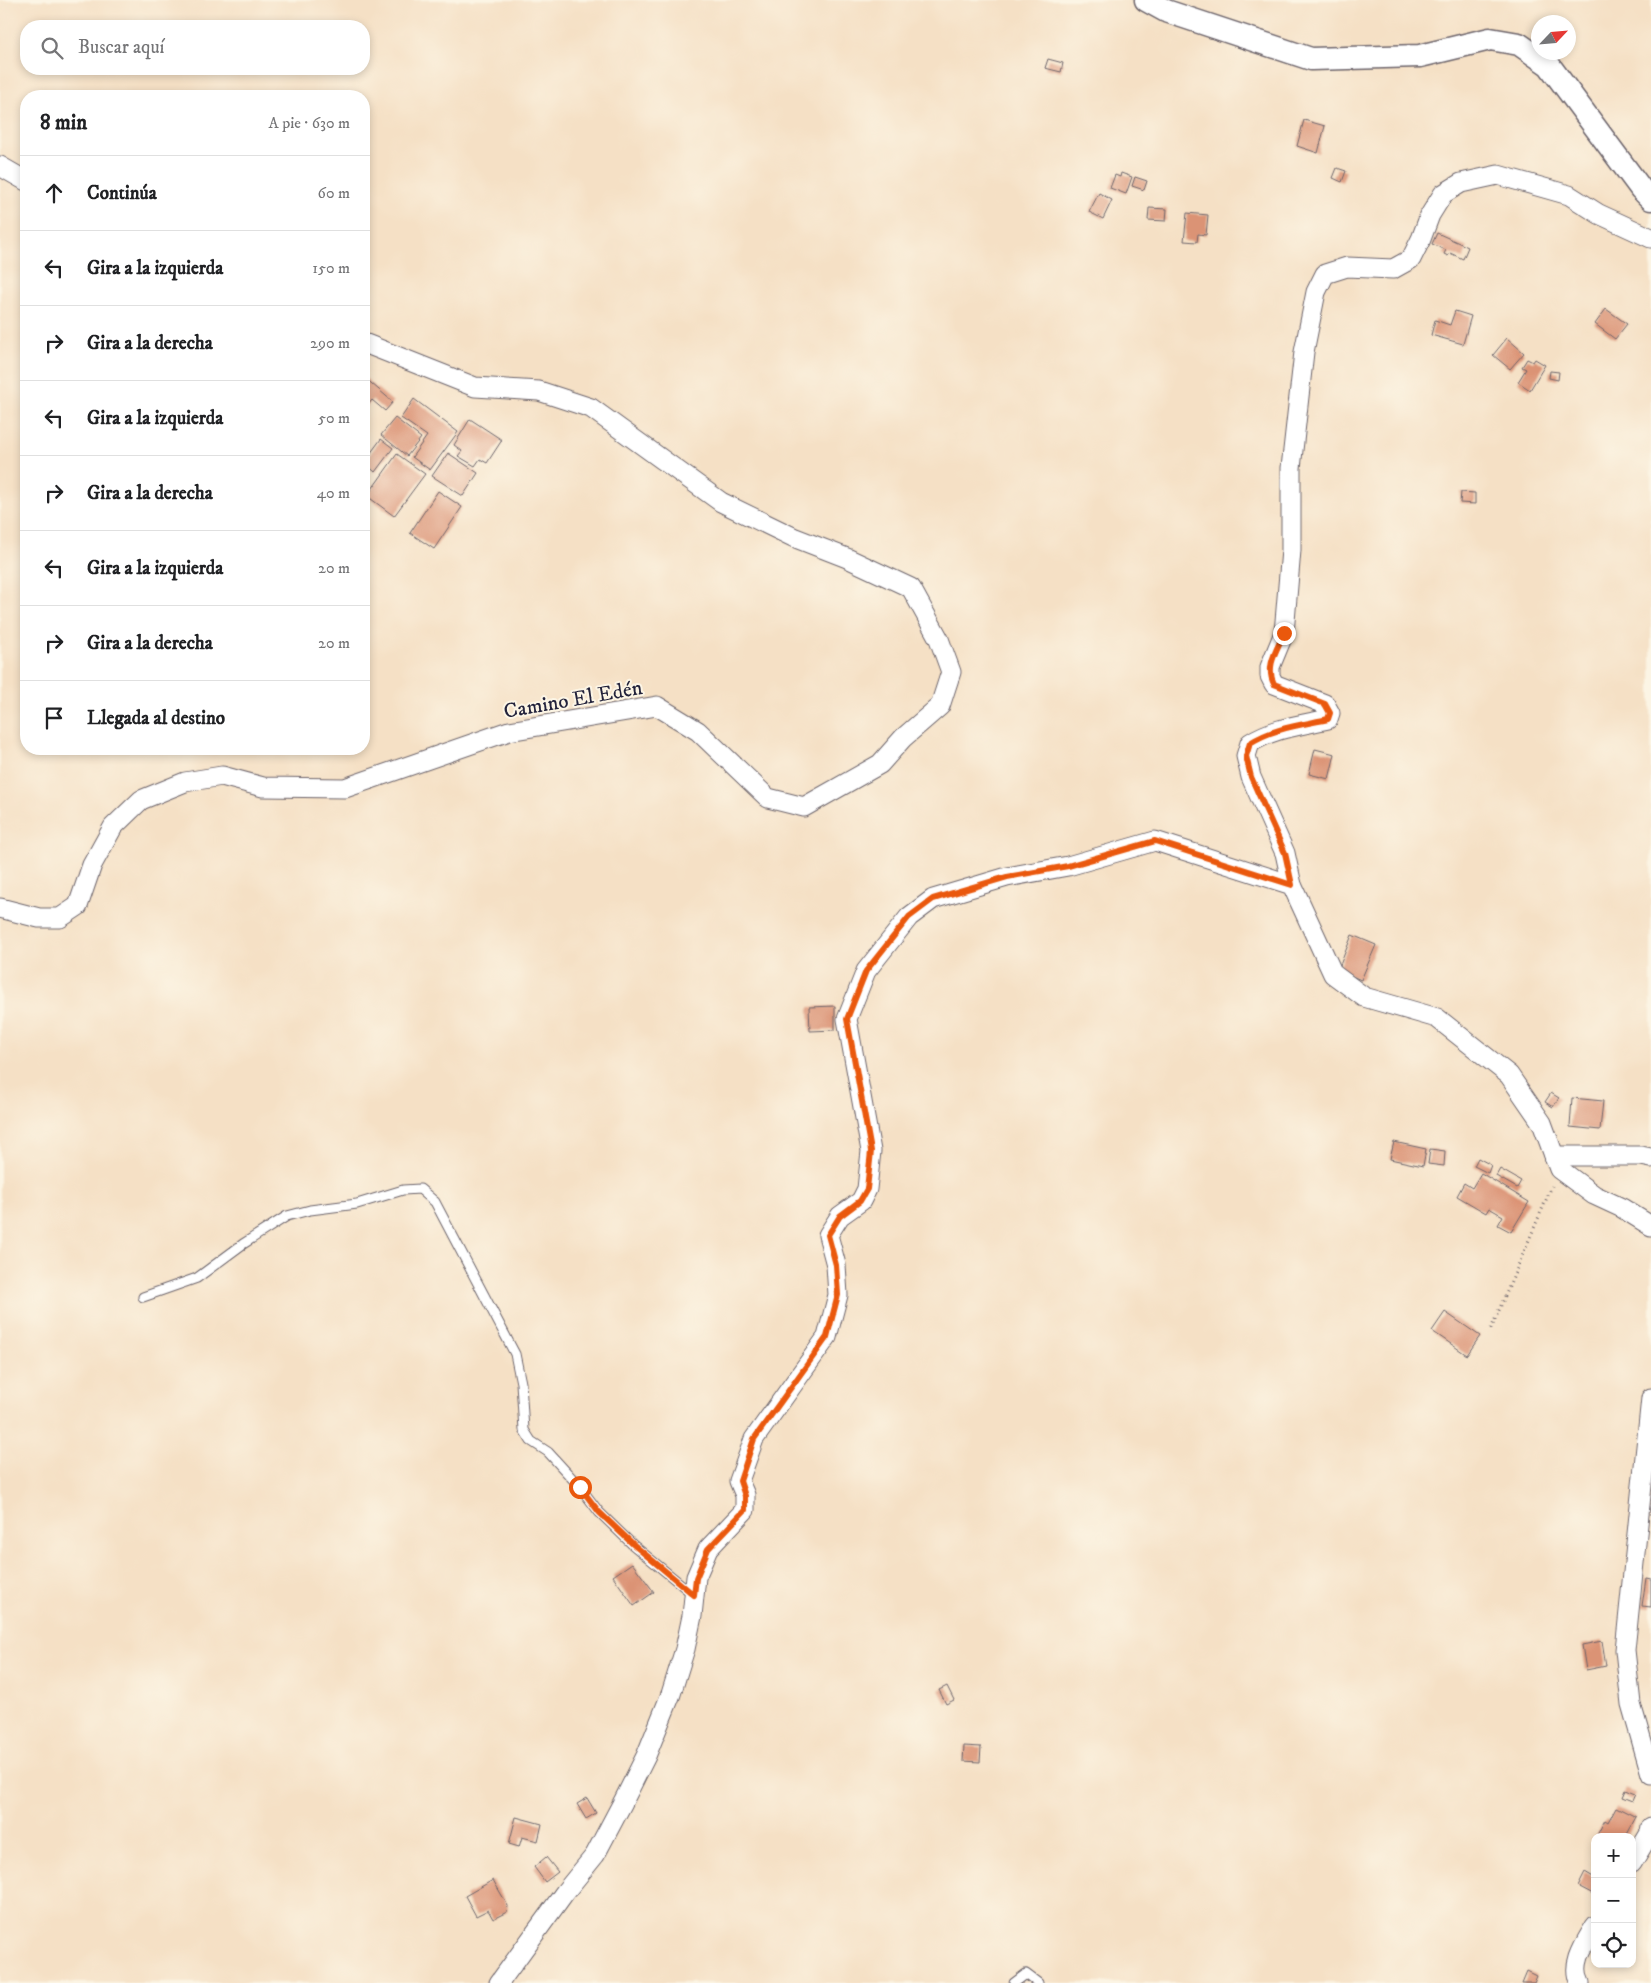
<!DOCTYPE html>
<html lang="es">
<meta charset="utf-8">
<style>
:root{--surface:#fff;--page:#f6f6f6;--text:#202124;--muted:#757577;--line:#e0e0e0}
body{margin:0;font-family:"IM FELL DW Pica",serif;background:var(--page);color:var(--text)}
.controls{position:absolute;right:15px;bottom:15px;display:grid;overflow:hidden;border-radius:10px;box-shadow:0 2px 8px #0003}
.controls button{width:45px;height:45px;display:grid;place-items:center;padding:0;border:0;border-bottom:1px solid var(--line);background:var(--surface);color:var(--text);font:25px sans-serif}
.compass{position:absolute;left:1531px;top:15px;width:45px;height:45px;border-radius:50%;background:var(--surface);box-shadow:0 2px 8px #0003;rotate:64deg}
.stop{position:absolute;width:15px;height:15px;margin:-11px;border:4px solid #ea580c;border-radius:50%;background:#fff}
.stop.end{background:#ea580c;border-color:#fff;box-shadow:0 1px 5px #0008}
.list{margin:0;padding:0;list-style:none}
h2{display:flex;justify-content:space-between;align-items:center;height:65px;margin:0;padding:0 20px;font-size:21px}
h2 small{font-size:16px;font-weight:400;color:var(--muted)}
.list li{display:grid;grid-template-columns:32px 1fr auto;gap:15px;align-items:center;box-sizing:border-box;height:75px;padding:0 20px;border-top:1px solid var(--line)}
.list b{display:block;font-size:19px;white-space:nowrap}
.list em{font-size:16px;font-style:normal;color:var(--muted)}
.icon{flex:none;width:28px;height:28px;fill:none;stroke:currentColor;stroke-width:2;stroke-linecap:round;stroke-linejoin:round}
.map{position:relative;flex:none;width:1651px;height:1983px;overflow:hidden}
.search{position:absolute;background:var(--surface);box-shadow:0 2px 8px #0003;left:20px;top:20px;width:350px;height:55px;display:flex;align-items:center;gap:12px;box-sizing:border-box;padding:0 18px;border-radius:20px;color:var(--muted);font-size:19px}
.panel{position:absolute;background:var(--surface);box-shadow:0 2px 8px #0003;left:20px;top:90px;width:350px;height:665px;border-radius:20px}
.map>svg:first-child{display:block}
</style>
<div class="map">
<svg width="1651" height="1983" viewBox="0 0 1651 1983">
<rect width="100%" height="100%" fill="#fcf5e5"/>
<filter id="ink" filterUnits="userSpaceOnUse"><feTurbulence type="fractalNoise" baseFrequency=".02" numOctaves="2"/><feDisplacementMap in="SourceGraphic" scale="10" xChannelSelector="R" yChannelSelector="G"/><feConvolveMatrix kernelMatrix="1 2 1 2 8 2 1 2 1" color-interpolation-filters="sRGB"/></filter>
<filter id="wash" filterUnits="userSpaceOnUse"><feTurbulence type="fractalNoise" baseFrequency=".0096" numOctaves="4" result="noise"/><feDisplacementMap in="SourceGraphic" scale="20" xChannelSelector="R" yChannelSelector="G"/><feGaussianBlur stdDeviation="1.12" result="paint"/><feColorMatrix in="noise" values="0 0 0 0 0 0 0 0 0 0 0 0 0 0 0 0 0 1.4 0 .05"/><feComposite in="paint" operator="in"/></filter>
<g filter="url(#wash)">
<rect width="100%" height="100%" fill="#f5e0c5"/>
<g id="blocks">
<g fill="#db9375">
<path d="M1048,59l15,4 -2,9 -16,-4z"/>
<path d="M1304,120l21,6 -7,27 -21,-7z"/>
<path d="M1337,168l9,3 -4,11 -9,-4z"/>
<path d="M1121,173l11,4 -6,17 -16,-6 5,-13 5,2z"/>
<path d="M1135,177l12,4 -3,9 -12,-4z"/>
<path d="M1099,193l13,7 -9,19 -14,-7z"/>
<path d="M1149,208l18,1 -1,12 -18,-1z"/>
<path d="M1187,213l21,2 -2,20 -8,-1 -1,8 -13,-1z"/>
<path d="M1437,233l31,14 -5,12 -13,-6 -2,3 -4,-2 2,-4 -14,-6z"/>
<path d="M1606,309l21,15 -12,15 -20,-15z"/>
<path d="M1455,311l16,5 -8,28 -32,-9 4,-15 15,5z"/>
<path d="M1507,338l17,15 -14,16 -17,-14z"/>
<path d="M1527,359l6,3 2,-3 10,6 -15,25 -12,-8 8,-13 -4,-2z"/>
<path d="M1550,371l9,1 -1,8 -9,-2z"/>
<path d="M364,377l29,25 -8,9 -13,-11 -8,10z"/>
<path d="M414,399l44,33 -28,38 -18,-13 15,-21 -26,-18z"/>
<path d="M395,418l26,20 -14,18 -26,-21z"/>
<path d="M470,419l32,21 -15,23 -7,-4 -5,7 -17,-10 4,-5 -8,-6z"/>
<path d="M381,439l12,9 -18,24 -11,-10z"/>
<path d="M448,453l30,20 -15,23 -31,-20z"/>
<path d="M397,454l28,20 -31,42 -27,-20z"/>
<path d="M438,491l24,16 -28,42 -24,-16z"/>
<path d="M1461,492l14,1v11l-15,-1z"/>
<path d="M1315,749l20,5 -6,25 -20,-5z"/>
<path d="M1352,935l24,10 -15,35 -23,-10z"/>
<path d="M835,1006v24l-25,1 -1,-24z"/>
<path d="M1551,1093l8,5 -6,9 -8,-5z"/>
<path d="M1572,1098l31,3 -3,29 -30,-3z"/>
<path d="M1394,1142l32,7 -3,17 -33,-7z"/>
<path d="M1430,1149l15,2 -1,15 -16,-2z"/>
<path d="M1478,1158l13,7 -3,8 -14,-7z"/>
<path d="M1500,1169l21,12 -4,7 -21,-12z"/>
<path d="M1481,1173l48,29 -18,30 -13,-7 5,-9 -14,-8 -3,5 -29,-17 7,-13 8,5z"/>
<path d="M1445,1312l35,24 -13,19 -35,-24z"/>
<path d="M632,1563l22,29 -20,14 -21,-30z"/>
<path d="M1646,1578l5,1v28l-9,-1z"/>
<path d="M1602,1641l4,25 -20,4 -4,-25z"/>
<path d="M947,1686l7,14 -8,4 -7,-14z"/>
<path d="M964,1746l17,1 -1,15 -17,-1z"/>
<path d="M1626,1790l10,4 -3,7 -10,-4z"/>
<path d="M587,1798l9,15 -10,6 -9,-15z"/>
<path d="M1616,1807l20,10 -11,20h-29l9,-17 3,2z"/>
<path d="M516,1817l26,7 -4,17 -16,-4 -3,10 -10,-3z"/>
<path d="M546,1857l12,15 -13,10 -11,-15z"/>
<path d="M1585,1872l10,6v17l-17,-9z"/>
<path d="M493,1880l15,26 -1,6 -14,7 -5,-9 -12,6 -11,-20z"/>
<path d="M1527,1971l10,5 -3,7h-12z"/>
</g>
</g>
</g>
<g filter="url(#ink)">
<use href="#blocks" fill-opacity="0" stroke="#6c646b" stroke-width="1"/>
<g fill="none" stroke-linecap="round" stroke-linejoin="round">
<g stroke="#6c646b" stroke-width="11">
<g id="service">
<path d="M143,1297l54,-19 46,-34 44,-28 23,-6 47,-6 46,-14 17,-1 15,13 80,152 6,29 3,47 7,11 17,11 32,35 19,25 34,33 61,50"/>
<path d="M1014,1983l12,-9 12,9"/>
</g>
</g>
<g stroke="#6c646b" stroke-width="21">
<g id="minor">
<path d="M0,166l26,15"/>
<path d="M1292,885l-7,-32 -34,-76 -5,-21 4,-13c23,-15 52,-18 78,-24l2,-6 -5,-9 -51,-20 -4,-8v-9l14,-34 7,-83v-82l13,-116 12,-60 9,-18 22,-7 46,2 18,-10 10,-20 9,-24 13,-21 18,-11 37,-8 71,20 30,19 52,24"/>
<path d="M0,908l39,10h21l18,-12 14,-41 21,-38 28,-27 44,-18 37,-6 41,11 82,1 164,-57 148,-25 41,25 70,67 36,9 76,-43 23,-26 37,-32 11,-34 -12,-33 -28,-51 -64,-30 -54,-21 -72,-35 -130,-94 -52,-17 -64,-4 -111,-44"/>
<path d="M1554,1156h87l10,2"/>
<path d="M1651,1398l-26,252 6,54 20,70"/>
<path d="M1632,1863l18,-30 1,-6"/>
<path d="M499,1983l66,-91 30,-37 28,-53 23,-46 25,-62 14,-45 7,-33 4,-39 12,-28 37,-39v-15l-6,-14 15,-42 73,-102 11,-42 -2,-30 -8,-30 12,-19 21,-15 6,-12 4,-38 -24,-132 19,-48 43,-54 24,-18 74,-22 61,-11 87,-25 137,44 41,89 31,23 73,21 72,57 33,48 17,46 35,26 28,13 29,18"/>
<path d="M1580,1983c-10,-19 5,-40 15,-57"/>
</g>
</g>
<g stroke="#6c646b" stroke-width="25">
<path id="tertiary" d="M1146,0l20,11 145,48 109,-3 70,-17 29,5 30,21 92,124 10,10"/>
</g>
<path stroke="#6c646b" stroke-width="3" stroke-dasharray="1 4" stroke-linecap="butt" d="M1491,1329l61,-143"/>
<use href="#service" stroke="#fff" stroke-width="9"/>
<use href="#minor" stroke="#fff" stroke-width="19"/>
<use href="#tertiary" stroke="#fff" stroke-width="22"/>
</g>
</g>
<g fill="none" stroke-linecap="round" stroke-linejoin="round" filter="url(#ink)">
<path stroke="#ea580c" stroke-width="6" d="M580,1487l19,25 35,33 60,50 2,-17 12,-29 37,-39v-14l-5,-15 14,-42 73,-102 11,-42 -2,-30 -8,-30 12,-19 20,-15 7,-12 4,-38 -24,-132 19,-48 43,-54 24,-18 74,-22 61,-11 87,-25 137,44 -7,-32 -34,-76 -5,-21 4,-13c23,-15 51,-18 78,-24l2,-6 -5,-9 -51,-20c-9,-18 3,-34 10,-51"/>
</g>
<g text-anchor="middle" stroke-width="4" stroke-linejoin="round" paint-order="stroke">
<g font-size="21" fill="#22223b" stroke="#fcf5e5">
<text transform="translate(573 699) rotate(-10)" y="7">Camino El Edén</text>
</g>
</g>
</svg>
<div class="controls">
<button>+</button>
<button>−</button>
<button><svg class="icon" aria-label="locate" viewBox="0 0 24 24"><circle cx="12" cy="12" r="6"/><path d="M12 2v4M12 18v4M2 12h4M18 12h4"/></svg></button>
</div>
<svg class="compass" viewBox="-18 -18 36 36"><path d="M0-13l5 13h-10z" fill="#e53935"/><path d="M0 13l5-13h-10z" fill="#757577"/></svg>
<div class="stop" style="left:580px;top:1487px"></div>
<div class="stop end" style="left:1284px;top:633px"></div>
<div class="search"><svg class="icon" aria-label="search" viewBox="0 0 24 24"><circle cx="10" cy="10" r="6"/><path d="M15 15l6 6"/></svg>Buscar aquí</div>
<section class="panel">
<h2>8 min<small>A pie · 630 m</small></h2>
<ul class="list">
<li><svg class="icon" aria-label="ahead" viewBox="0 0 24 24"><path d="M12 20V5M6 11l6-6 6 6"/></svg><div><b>Continúa</b></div><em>60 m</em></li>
<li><svg class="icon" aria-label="left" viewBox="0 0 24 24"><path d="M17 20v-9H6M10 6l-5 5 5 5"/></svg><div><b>Gira a la izquierda</b></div><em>150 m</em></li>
<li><svg class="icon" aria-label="right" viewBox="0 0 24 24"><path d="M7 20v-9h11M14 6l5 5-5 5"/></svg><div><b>Gira a la derecha</b></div><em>290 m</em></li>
<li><svg class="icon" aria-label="left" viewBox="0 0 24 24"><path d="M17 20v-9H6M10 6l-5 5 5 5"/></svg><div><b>Gira a la izquierda</b></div><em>50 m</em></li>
<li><svg class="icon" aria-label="right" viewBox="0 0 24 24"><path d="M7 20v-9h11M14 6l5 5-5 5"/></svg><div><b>Gira a la derecha</b></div><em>40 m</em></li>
<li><svg class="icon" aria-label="left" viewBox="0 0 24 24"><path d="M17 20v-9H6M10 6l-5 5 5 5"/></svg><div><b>Gira a la izquierda</b></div><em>20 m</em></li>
<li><svg class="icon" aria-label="right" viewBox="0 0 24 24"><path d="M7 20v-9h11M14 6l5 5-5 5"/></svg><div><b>Gira a la derecha</b></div><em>20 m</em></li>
<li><svg class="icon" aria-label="arrive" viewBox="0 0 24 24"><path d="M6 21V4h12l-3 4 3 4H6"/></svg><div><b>Llegada al destino</b></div></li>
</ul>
</section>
</div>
